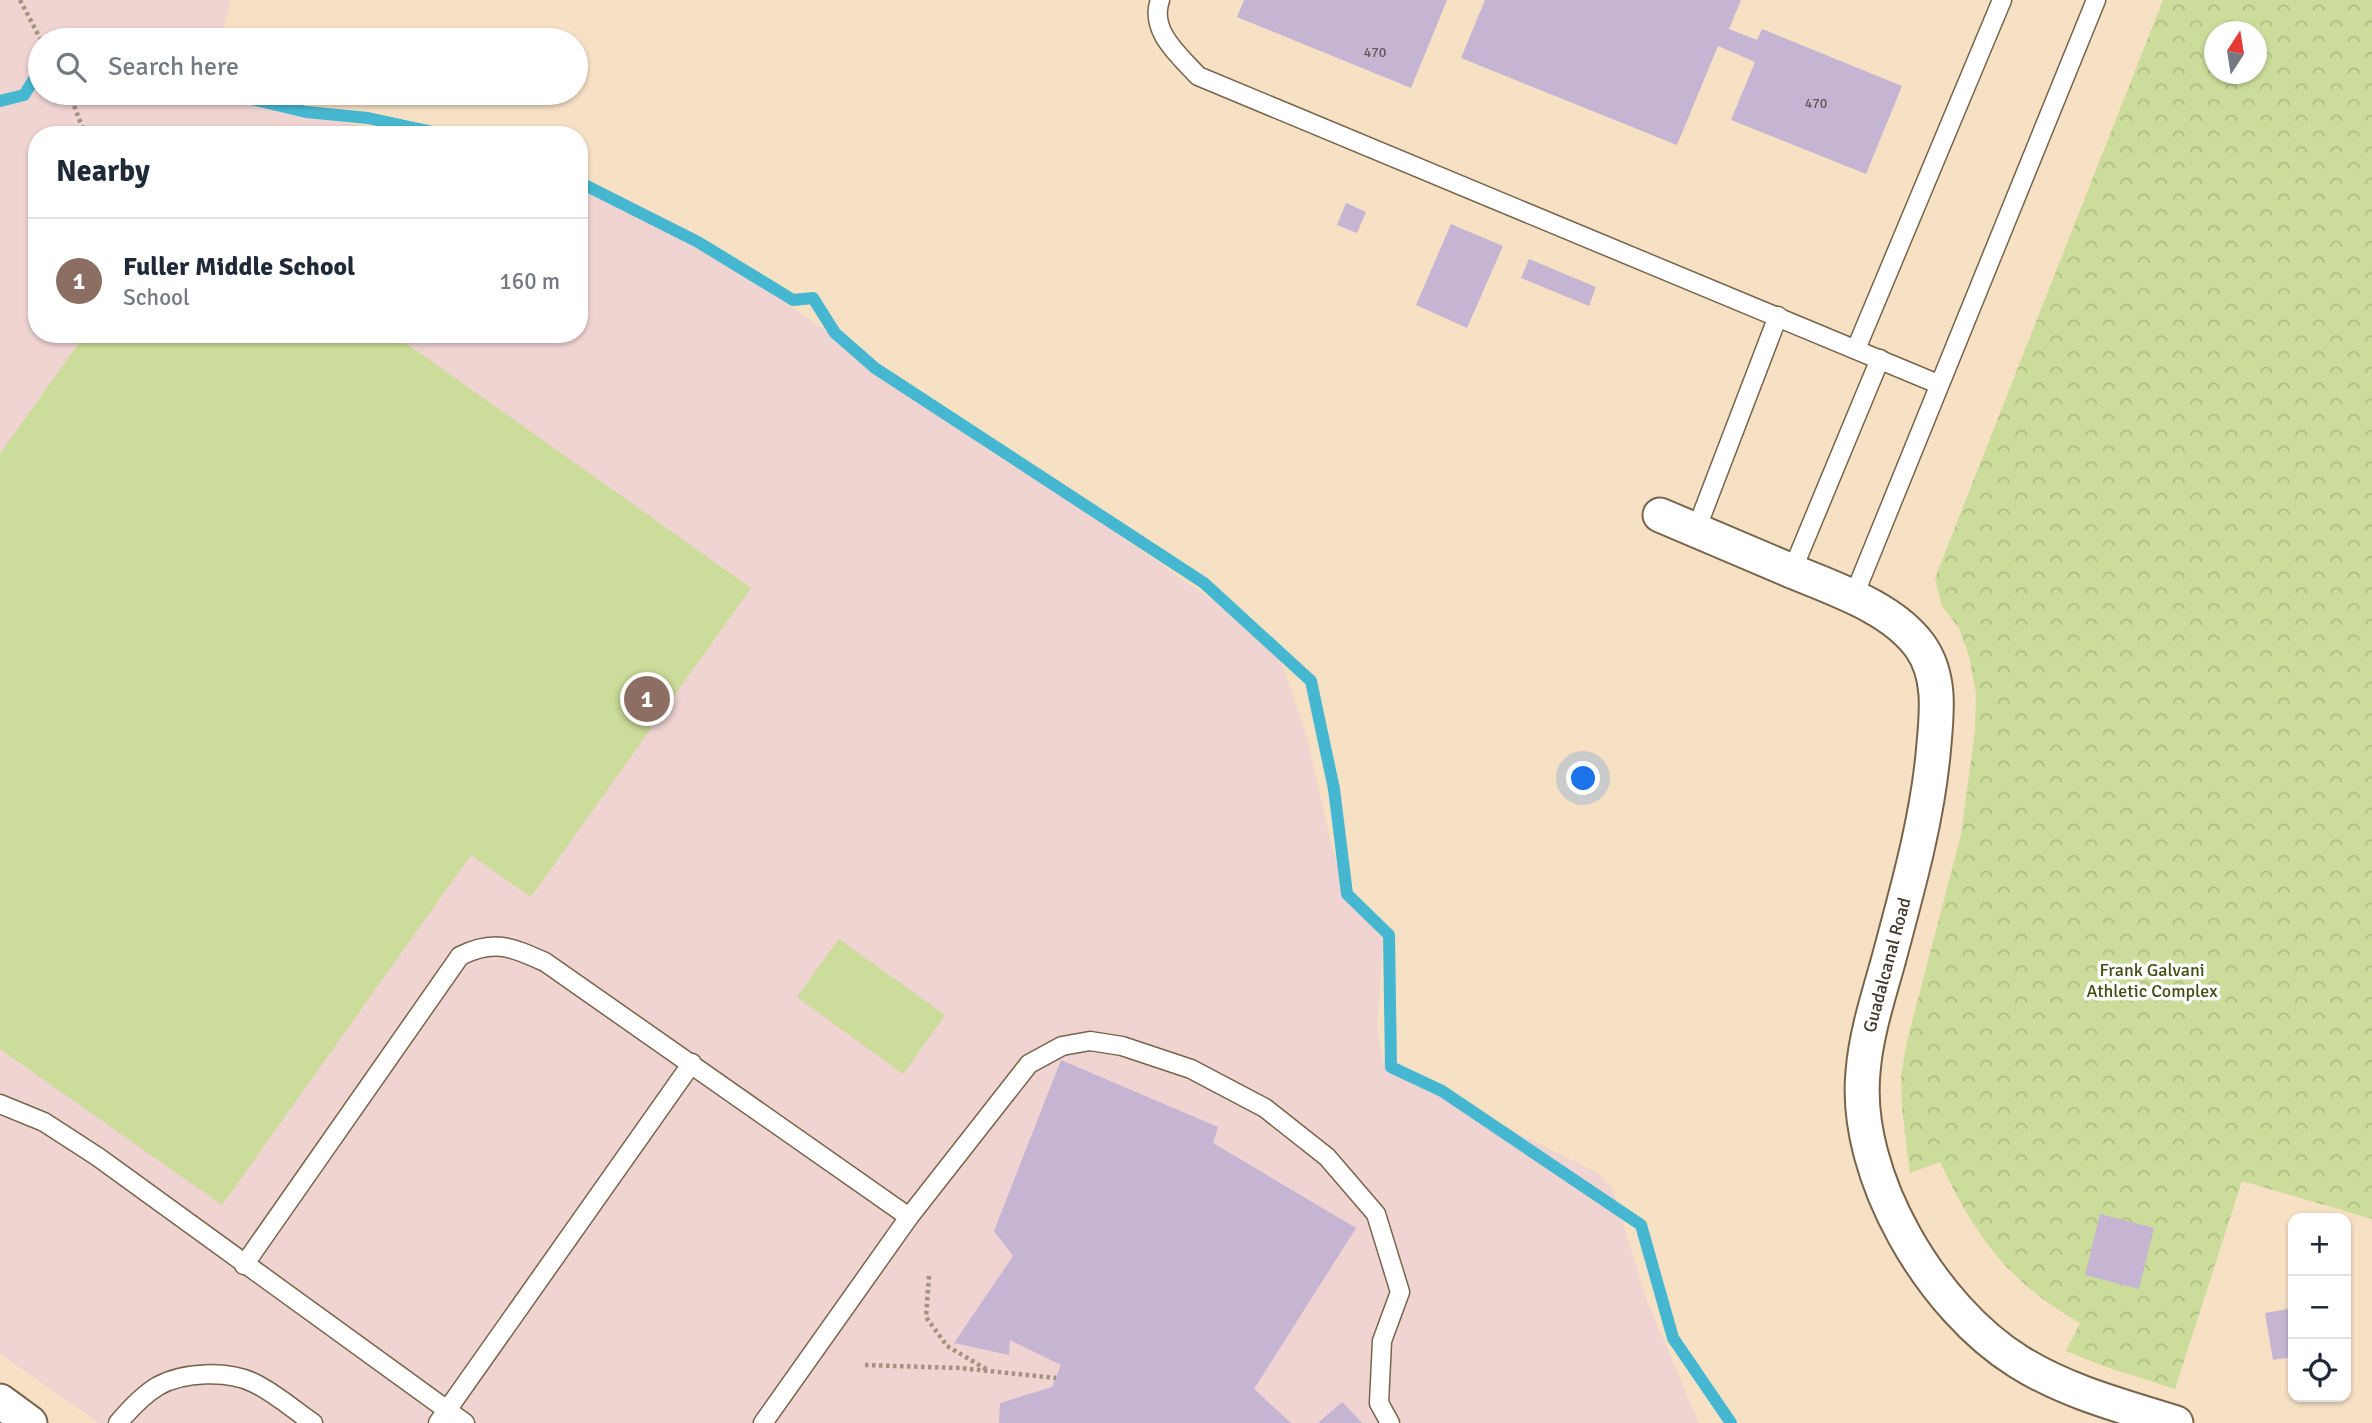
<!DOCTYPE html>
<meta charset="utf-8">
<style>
:root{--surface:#fff;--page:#f6f6f7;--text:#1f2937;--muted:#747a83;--line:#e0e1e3;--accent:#a62b7e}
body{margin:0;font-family:Signika,sans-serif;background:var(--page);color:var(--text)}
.controls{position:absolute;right:21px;bottom:21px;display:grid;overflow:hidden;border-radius:14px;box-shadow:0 2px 5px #0004}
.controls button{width:63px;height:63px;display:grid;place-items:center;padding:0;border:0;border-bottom:2px solid var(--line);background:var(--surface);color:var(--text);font:35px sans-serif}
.compass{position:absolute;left:2204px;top:21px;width:63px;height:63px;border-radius:50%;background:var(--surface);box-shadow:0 2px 5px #0004;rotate:12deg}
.you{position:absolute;left:1584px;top:779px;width:24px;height:24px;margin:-18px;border:5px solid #fff;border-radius:50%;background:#1a73e8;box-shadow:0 0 0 10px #1a73e833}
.badge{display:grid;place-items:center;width:46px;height:46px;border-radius:50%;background:var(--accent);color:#fff;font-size:23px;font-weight:700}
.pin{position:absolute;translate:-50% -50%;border:4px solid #fff;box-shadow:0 2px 7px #0006}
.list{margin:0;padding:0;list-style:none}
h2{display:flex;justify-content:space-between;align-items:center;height:91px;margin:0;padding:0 28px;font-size:30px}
h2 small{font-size:23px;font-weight:400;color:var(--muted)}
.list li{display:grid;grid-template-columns:46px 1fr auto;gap:21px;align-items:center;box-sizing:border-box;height:126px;padding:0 28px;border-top:2px solid var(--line)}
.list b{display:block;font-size:26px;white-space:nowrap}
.list p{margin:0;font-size:23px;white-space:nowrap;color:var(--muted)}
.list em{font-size:23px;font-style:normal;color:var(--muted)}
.icon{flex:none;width:38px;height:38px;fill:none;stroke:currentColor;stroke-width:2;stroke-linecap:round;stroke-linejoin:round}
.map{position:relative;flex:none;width:2372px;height:1423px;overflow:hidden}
.search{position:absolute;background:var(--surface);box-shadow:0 2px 5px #0004;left:28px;top:28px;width:560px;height:77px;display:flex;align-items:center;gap:18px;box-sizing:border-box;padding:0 24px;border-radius:38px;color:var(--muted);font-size:26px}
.panel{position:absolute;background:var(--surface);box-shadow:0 2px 5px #0004;left:28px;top:126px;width:560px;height:217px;border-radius:28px}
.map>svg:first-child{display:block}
</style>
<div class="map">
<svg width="2372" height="1423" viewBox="0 0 2372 1423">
<defs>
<pattern id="park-crowns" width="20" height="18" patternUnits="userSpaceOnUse" patternTransform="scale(1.75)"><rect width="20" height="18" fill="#ccdc9a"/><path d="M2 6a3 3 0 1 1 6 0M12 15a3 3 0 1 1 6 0" fill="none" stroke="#b0be85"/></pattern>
</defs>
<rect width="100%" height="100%" fill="#f7e1c5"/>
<path fill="#efd4d2" d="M0,0h231l-11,40h-180v53h183l174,42h-360v199h542v-147l67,24 162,107 463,323 10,19 26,78 25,109 15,46 36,47 -6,88 6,34 36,22 179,89 14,15 35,113 52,122h-1600l-99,-69z"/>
<path fill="url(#park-crowns)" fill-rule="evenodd" d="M2163,0h209v1219l-130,-38 -67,208 -69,-22 -40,-16 14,-28c-73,-42 -104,-86 -140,-161l-30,11 -8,-64 -1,-33 6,-35 54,-206 14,-104 1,-38 -7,-37 -10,-28 -17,-22 -7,-28zM2214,32h42v42h-42z"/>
<g fill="#ccdc9a">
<path d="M85,334h308l358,254 -220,309 -60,-42 -249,350 -222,-156v-595z"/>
<path d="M839,939l106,76 -42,59 -106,-77z"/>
</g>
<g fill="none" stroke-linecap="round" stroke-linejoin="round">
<g stroke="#46b7d1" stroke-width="12">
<path d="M226,93l80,19 62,6 79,17"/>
<path d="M0,101l24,-6 16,-25"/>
<path d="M579,182l119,60 95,58 20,-2 22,35 40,35 329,215 107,98 23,108 13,105 42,41 2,132 51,24 199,134 32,113 58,85"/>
</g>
</g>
<g fill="#c5b5d3">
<path d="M1244,0h203l-36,88 -174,-71z"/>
<path d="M1485,0h256l-12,29 28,11 5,-11 140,57 -36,88 -135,-54 24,-58 -37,-16 -41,99 -216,-87z"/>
<path d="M1346,203l20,9 -9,21 -20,-8z"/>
<path d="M1451,224l52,22 -36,82 -51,-23z"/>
<path d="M1529,259l67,28 -7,19 -68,-28z"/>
<path d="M1061,1060l157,67 -5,16 143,85 -102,161 37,34h-292l1,-20 52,-16 9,-22 -51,-25 -1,15 -55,-12 59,-87 -19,-25z"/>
<path d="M2100,1214l54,14 -15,61 -54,-14z"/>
<path d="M2293,1308v49l-20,3 -8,-47z"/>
<path d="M1342,1402l20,21h-44z"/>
</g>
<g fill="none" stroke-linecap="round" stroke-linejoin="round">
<g stroke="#77644a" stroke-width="21">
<g id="lane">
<path d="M1160,0c-11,31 19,55 38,76l740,308"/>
<path d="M1856,349l146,-349"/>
<path d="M1696,530l82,-214"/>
<path d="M1792,571l88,-212"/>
<path d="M1853,598l243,-598"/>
<path d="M0,1104l44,18 54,35 367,266"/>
<path d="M909,1217l120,-153 33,-18 28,-5 32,5 69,23 74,39 62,49 49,57 24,78 -18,49 -3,62 11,20"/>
<path d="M244,1265l216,-309c34,-17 51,-9 85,6l364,255 -146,206"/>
<path d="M118,1423c11,-13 25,-28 40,-37 25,-14 70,-16 96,-3 21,10 40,27 59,40"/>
<path d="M438,1423l254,-360"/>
</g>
</g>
<g stroke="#77644a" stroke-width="37">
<g id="street">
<path d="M1660,515c42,18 84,36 127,54 44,19 104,37 133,77 23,32 16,73 13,109 -7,71 -27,139 -45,207 -10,36 -22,72 -25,110 -10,104 69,236 156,290 48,30 103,44 157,61"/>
<path d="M0,1401l30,22"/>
</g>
</g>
<g stroke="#a2927e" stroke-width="4.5" stroke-dasharray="3.5 3.5" stroke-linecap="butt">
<path d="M20,0l21,40"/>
<path d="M69,93l16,41"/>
<path d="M929,1276l-3,41 21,29 39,23"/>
<path d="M865,1365l95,3 96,10"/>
</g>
<use href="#lane" stroke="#fff" stroke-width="18"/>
<use href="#street" stroke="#fff" stroke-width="33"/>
</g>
<g text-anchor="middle" stroke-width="7" stroke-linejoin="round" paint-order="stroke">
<g font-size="14" fill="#615756">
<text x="1375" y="57">470</text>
<text x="1816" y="108">470</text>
</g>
<g font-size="18" fill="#40382c" stroke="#fff">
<text transform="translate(1887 965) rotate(-75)" y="6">Guadalcanal Road</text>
</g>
<g font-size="18" fill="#424d13" stroke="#fff">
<text x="2152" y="976">Frank Galvani<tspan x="2152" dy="21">Athletic Complex</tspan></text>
</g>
</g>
</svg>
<div class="controls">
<button>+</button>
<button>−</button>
<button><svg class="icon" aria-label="locate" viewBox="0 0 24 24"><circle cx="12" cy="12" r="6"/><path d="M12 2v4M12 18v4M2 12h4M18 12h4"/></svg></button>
</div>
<svg class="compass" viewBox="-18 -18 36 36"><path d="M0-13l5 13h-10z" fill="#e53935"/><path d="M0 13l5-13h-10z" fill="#747a83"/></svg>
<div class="you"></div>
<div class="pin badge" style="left:647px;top:699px;background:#8d6e63">1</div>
<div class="search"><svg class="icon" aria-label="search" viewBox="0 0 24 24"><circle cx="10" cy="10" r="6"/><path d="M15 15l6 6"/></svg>Search here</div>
<section class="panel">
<h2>Nearby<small></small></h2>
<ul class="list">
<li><span class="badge" style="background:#8d6e63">1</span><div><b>Fuller Middle School</b><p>School</p></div><em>160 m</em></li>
</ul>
</section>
</div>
